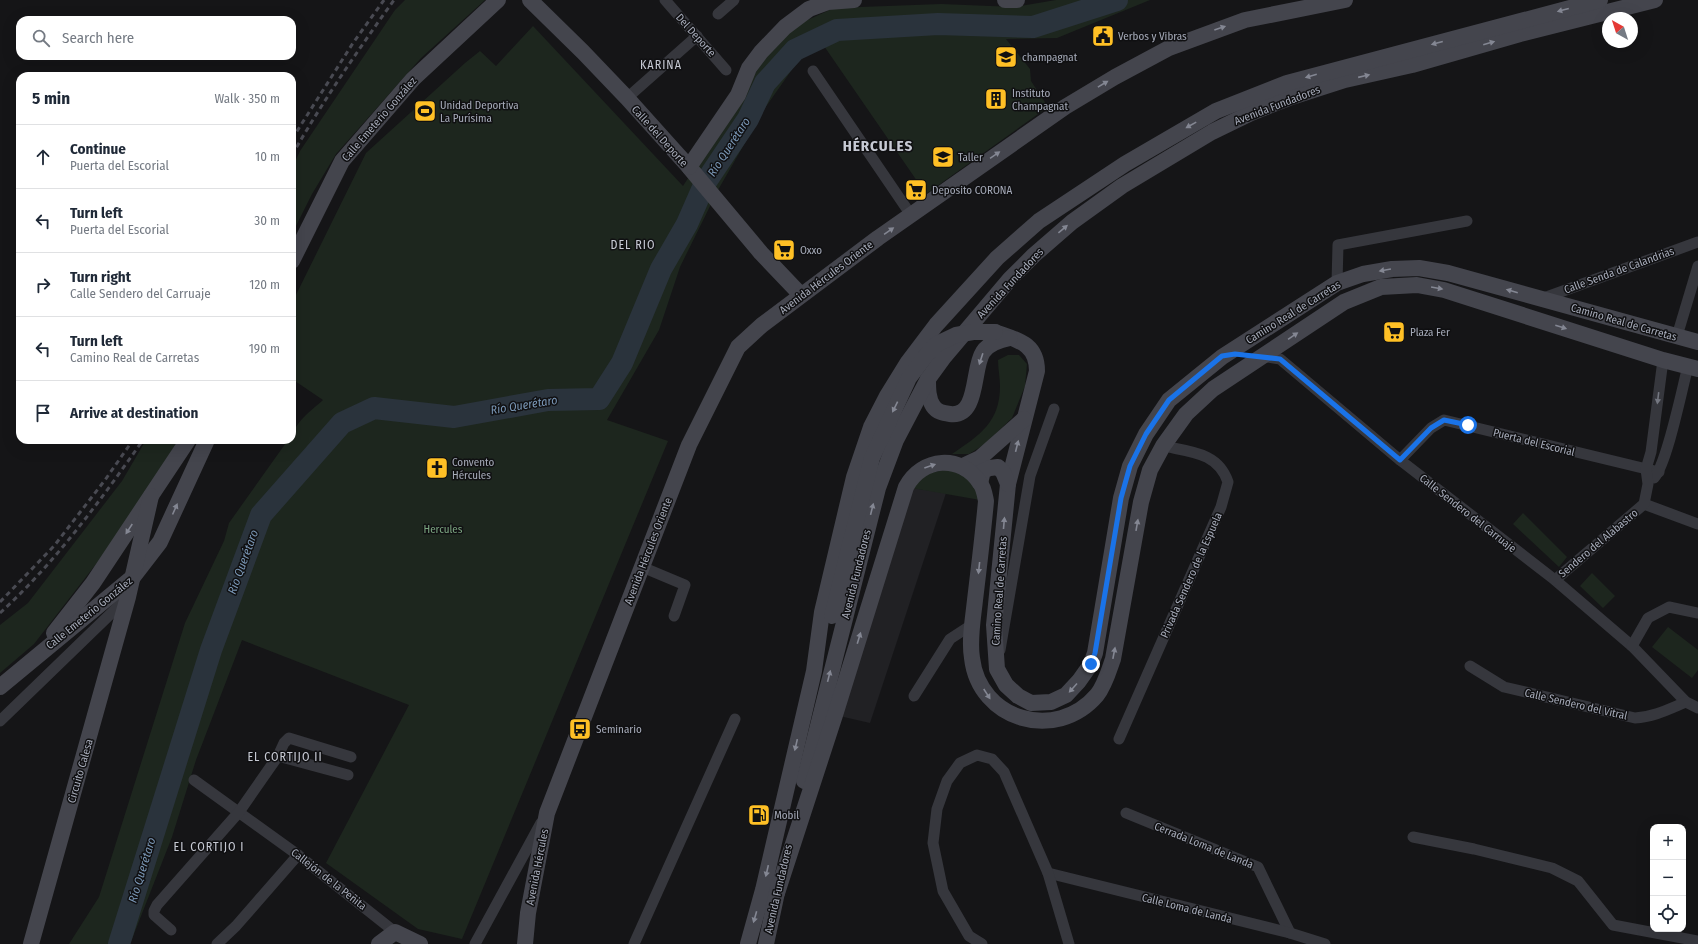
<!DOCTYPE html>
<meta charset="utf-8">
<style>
:root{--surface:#fff;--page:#f6f6f7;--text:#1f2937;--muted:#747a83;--line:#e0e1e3}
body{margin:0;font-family:"Fira Sans Condensed",sans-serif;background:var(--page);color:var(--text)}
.controls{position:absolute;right:12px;bottom:12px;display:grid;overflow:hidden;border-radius:8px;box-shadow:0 4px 16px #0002}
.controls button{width:36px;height:36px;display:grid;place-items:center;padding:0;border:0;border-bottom:1px solid var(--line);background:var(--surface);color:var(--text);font:20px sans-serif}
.compass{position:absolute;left:1602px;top:12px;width:36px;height:36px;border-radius:50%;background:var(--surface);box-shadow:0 4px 16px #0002;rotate:321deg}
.stop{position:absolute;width:12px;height:12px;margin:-9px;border:3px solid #1a73e8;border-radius:50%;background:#fff}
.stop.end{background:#1a73e8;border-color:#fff;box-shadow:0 1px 4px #0008}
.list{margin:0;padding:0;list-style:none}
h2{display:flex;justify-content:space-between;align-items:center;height:52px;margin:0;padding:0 16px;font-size:17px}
h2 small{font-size:13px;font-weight:400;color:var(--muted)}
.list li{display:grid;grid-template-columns:26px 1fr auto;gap:12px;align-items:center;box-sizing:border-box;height:64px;padding:0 16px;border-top:1px solid var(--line)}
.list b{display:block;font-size:15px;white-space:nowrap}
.list p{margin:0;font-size:13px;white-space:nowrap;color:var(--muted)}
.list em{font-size:13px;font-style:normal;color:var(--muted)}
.icon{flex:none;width:22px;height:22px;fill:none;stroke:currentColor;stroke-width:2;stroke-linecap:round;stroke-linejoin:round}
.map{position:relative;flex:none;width:1698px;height:944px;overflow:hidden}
.search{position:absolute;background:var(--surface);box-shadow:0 4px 16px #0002;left:16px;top:16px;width:280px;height:44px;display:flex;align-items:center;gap:10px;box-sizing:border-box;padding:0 14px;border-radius:12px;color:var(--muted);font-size:15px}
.panel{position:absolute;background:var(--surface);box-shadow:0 4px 16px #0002;left:16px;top:72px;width:280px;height:372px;border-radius:12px}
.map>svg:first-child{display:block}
</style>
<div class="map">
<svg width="1698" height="944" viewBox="0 0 1698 944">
<rect width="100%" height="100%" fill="#151517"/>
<path fill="#212124" d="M906,487l40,6 -76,230 -35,-8z"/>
<g fill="#1d261e">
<path d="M405,0h80l-64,58 -85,96 -24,40 -20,40v-66l8,-17 95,-141z"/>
<path d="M1056,0h94l-93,38 -51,1 24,30 1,12 17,26 -122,87 -102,-148 -26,15 -33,47 -47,82 -38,77 -21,63 -52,90 61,21 -206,498 -44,-10 -92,-66 83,-158 -167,-65 -46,120 -24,77 -40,102 -3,5h-60l30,-47 86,-274 39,-82 5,-18 59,-83h4c0,-16 20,-30 31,-40l-31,-21v-76l74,-150 99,-90 15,-12 16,15 37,-40 150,160 80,-125 27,-33 44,-20 107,-4 74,3z"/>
<path d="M1008,355h11l8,9 -2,22 -13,32 -27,26 -16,10h-17c28,-19 48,-32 48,-68 0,-9 -2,-17 -2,-26z"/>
<path d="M146,440h32l-41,71 -103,133 -34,29v-48l28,-22 94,-122z"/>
<path d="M963,466l23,35 -80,-14 5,-10z"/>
<path d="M1523,513l44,44 -8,10 -46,-43z"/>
<path d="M1592,573l23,23 -12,12 -23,-22z"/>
<path d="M1668,627l30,23v20l-6,8 -40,-31z"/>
</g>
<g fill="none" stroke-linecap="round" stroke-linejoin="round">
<path stroke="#2a333c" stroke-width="22" d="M119,944l92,-294 50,-135 81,-92 32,-15 80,9 94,-17 51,-1 23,-36 39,-94 26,-45 18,-41 43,-64 17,-36 30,-33 42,-20 101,-6 95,3 84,-27"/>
<g stroke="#36373d" stroke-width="11">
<path d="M665,0l61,70"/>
<path d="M718,14l16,-14"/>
<path d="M813,71l98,144"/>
<path d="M627,98l70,-62"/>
<path d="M1337,283l1,-38 129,-24"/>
<path d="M1541,299l157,-57"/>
<path d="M1677,336l21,-70"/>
<path d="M1260,356l20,3 120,101 155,120 77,66 54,56 12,6"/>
<path d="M1400,460l31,-32 13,-8 215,52"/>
<path d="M1654,478c13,-14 28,-89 34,-112"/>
<path d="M1644,504l54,20"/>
<path d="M642,567l43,18 -11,31"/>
<path d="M1555,580l89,-76 4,-20 -2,-15 5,-17 12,-92"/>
<path d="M1632,646l16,-28 21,-11 29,6"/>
<path d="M1000,650l30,-174 24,-67"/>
<path d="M1470,666l34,21 131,31c19,-1 34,-9 51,-16"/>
<path d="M914,696l36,-57 23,-15"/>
<path d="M0,721l126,-122"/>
<path d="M1119,739l102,-232 7,-25c-10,-30 -38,-30 -65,-36"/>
<path d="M278,756l70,19"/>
<path d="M194,780l104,75 97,77"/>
<path d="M1126,813l132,54 32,66"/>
<path d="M1413,837l61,12 78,19 26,13 35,44 85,16"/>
<path d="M1048,873l242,60 35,11"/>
<path d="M171,930l-17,-15v-4l3,-6 82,-93 39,-56 6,-13 5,-5 62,19"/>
<path d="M217,944l19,-18 62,-71"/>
<path d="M475,944l66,-121"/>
<path d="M634,944l101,-225"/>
<path d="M982,944l-13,-8 -26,-45 -10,-48 4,-34 10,-28 13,-18 17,-8 15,4 12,13 44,101 21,71"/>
</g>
<g stroke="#44454d" stroke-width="16">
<path d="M530,0l53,52 44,46 62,69 72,86 40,42"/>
<path d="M1005,0h12"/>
<path d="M689,167l49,-72 11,-27 12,-16 24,-25 24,-18 19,-7 26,-2"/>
<path d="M292,261l50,-100 71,-82 85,-79"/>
<path d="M995,332c22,8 42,11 42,39l-29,113 -14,141 3,44 9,16 12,11 13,7 20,-1 15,-7 13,-14 12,-17 4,-11 26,-155 9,-32 16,-32 23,-34 53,-43 115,-74 26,-9 29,-5 27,-1 29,5 250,69"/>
<path d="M928,379c0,10 0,19 5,27 4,6 10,7 17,8 29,4 22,-46 33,-62 6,-9 17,-12 27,-14"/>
<path d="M963,466l17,-8 44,-39"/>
<path d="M980,483l3,-12 7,-3 8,-1 5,5 5,12"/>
<path d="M54,633l39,-50 95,-143"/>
<path d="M0,687l133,-110 27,-35 47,-102"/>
<path d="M804,781l74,-293 18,-48 32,-61 16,-22 66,-78 24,-24 38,-33 50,-36 90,-54 39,-19 38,-15 56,-18 67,-15 108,-31 135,-34"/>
<path d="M777,893l58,-178 71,-228c16,-30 55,-33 74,-4 4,5 5,13 6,18 -3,33 -7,66 -11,99 -2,19 -6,40 -3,58 7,62 84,85 125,37 8,-10 12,-25 16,-36l28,-157 9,-32 13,-24 23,-32 27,-25 131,-87 37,-15 36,-2 27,5 219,70 35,9"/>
<path d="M31,944l97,-347 23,-101"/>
<path d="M379,944l16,-12 25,12"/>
<path d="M525,944l3,-31 19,-100 142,-368 49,-98 24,-22 116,-87 187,-131 50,-30 54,-29 76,-28 100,-20"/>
<path d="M748,944l15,-54 51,-219 8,-59 32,-135 17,-50 16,-31 21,-34 28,-37 61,-67 42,-37 86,-57 91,-53 71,-28 313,-83"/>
<path d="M766,944l13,-61"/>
</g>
<g stroke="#494a52" stroke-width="3" stroke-dasharray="5 4" stroke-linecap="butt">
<path d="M292,139l61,-96 31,-43"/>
<path d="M292,155c31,-54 66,-105 102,-155"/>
<path d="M0,602l54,-56 51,-66 28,-40"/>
<path d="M0,613c55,-50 100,-112 143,-173"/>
</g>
<path stroke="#44454d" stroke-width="16" d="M832,616l40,-158 37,-80 19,-25 9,-9 19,-9 17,-3h22"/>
</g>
<defs><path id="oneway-solid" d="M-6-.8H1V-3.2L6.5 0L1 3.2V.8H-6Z"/></defs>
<g fill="#848793">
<use href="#oneway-solid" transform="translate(1563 10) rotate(165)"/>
<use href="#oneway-solid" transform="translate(1220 28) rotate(-19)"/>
<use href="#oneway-solid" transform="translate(1437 43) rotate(165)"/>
<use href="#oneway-solid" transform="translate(1489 43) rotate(-16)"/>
<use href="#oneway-solid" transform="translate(1311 76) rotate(164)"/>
<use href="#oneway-solid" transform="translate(1364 76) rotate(-13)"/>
<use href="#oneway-solid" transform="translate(1103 84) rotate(-31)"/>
<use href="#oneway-solid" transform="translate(1191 125) rotate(151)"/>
<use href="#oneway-solid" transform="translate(995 155) rotate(-34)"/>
<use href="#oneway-solid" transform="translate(1063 229) rotate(-40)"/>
<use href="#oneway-solid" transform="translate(889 231) rotate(-35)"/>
<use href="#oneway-solid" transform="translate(1385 270) rotate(170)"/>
<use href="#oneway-solid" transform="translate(1437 288) rotate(10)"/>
<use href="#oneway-solid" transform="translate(1512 291) rotate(-164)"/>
<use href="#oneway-solid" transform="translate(1561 327) rotate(18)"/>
<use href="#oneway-solid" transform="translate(1293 336) rotate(-34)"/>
<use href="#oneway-solid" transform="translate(981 359) rotate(108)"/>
<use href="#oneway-solid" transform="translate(895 407) rotate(116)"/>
<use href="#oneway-solid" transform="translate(1017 446) rotate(-76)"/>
<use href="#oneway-solid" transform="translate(930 466) rotate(-19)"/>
<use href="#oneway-solid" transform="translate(175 509) rotate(-66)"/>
<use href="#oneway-solid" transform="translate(872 509) rotate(-76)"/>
<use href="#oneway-solid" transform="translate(1004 523) rotate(-85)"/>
<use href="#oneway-solid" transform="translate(1137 525) rotate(-80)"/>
<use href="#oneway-solid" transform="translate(129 529) rotate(123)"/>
<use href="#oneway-solid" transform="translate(979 568) rotate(96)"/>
<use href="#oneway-solid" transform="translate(859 638) rotate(-73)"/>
<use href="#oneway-solid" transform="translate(1114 653) rotate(-79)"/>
<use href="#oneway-solid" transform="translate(829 676) rotate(-76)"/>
<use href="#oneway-solid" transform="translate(1073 688) rotate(132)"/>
<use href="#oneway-solid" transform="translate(987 694) rotate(57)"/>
<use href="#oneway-solid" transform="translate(796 745) rotate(103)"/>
<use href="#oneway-solid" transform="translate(767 871) rotate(103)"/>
<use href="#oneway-solid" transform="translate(755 917) rotate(106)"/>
</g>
<use fill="#747781" href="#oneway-solid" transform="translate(1658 398) rotate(97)"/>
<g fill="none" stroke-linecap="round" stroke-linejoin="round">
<path stroke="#1a73e8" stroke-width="5" d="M1091,664l4,-11 26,-155 9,-32 16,-32 23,-34 53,-44 13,-2 45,5 120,101 31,-32 13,-8 24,5"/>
</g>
<defs>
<g id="civic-square" transform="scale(1.15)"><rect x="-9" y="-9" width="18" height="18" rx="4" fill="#ffc025" stroke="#101012"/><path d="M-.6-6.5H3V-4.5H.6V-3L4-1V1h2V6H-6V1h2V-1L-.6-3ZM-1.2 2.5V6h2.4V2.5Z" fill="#111"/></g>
<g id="school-square" transform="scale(1.15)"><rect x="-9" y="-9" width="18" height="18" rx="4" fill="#ffc025" stroke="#101012"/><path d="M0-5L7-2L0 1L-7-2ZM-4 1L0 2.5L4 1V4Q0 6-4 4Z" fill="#111"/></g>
<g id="building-square" transform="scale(1.15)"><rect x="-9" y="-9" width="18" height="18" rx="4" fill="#ffc025" stroke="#101012"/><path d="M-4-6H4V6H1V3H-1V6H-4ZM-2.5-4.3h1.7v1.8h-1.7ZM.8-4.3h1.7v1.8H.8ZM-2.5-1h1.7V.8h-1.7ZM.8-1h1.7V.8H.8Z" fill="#111"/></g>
<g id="stadium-square" transform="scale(1.15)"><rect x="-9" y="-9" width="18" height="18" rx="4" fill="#ffc025" stroke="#101012"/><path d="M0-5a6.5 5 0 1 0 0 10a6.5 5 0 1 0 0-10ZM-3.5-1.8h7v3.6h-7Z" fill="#111"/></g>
<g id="supermarket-square" transform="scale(1.15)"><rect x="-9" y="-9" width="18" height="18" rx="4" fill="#ffc025" stroke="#101012"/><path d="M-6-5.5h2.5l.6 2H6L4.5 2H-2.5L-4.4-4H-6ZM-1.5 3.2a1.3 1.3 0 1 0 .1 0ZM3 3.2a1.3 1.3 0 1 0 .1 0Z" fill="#111"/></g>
<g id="church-square" transform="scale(1.15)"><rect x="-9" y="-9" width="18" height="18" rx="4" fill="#ffc025" stroke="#101012"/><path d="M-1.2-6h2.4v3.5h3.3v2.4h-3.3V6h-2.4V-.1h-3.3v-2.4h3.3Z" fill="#111"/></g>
<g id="bus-square" transform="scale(1.15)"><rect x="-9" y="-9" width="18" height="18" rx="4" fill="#ffc025" stroke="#101012"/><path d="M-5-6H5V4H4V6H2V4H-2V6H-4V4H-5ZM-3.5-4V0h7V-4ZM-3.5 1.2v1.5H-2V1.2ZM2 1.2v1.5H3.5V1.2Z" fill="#111"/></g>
<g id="fuel-square" transform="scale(1.15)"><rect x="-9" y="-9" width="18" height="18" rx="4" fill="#ffc025" stroke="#101012"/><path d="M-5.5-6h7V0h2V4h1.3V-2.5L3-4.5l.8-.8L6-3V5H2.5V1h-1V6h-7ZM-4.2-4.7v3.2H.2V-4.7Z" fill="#111"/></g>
</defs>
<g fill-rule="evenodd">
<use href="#civic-square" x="1103" y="36"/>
<use href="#school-square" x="1006" y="57"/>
<use href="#building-square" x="996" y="99"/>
<use href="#stadium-square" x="425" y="111"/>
<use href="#school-square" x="943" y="157"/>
<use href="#supermarket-square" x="916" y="190"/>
<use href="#supermarket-square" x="784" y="250"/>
<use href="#supermarket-square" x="1394" y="332"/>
<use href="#church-square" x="437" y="468"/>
<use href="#bus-square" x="580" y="729"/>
<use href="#fuel-square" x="759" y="815"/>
</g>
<g text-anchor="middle" stroke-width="3" stroke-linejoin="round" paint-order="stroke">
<g font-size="11" fill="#a6abb9" stroke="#101012">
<text transform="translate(696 35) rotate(48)" y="4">Del Deporte</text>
<text transform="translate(1277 105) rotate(-21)" y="4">Avenida Fundadores</text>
<text transform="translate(379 119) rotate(-49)" y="4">Calle Emeterio González</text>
<text transform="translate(660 136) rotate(48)" y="4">Calle del Deporte</text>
<text transform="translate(1619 270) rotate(-20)" y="4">Calle Senda de Calandrias</text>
<text transform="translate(826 277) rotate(-37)" y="4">Avenida Hércules Oriente</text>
<text transform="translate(1010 283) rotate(-47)" y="4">Avenida Fundadores</text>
<text transform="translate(1293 312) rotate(-32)" y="4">Camino Real de Carretas</text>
<text transform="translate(1624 322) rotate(16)" y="4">Camino Real de Carretas</text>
<text transform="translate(1534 442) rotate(14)" y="4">Puerta del Escorial</text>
<text transform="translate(1468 513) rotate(38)" y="4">Calle Sendero del Carruaje</text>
<text transform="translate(1598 543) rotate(-40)" y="4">Sendero del Alabastro</text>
<text transform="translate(648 551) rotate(-69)" y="4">Avenida Hércules Oriente</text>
<text transform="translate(856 574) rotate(-76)" y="4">Avenida Fundadores</text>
<text transform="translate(1191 575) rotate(-66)" y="4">Privada Sendero de la Espuela</text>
<text transform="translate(999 591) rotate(-86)" y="4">Camino Real de Carretas</text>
<text transform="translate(89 613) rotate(-39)" y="4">Calle Emeterio González</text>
<text transform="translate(1576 704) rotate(13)" y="4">Calle Sendero del Vitral</text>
<text transform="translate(80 771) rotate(-74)" y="4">Circuito Calesa</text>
<text transform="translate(1204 845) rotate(22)" y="4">Cerrada Loma de Landa</text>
<text transform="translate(537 867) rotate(-79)" y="4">Avenida Hércules</text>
<text transform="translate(329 879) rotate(38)" y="4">Callejón de la Peñita</text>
<text transform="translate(778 889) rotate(-77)" y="4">Avenida Fundadores</text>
<text transform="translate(1187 908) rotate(14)" y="4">Calle Loma de Landa</text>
</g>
<g font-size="11" fill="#a6abb9" stroke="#101012" text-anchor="start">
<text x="1118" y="40">Verbos y Vibras</text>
<text x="1022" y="61">champagnat</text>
<text x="1012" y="97">Instituto<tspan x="1012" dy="13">Champagnat</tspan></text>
<text x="440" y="109">Unidad Deportiva<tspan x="440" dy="13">La Purísima</tspan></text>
<text x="958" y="161">Taller</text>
<text x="932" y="194">Deposito CORONA</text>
<text x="800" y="254">Oxxo</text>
<text x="1410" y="336">Plaza Fer</text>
<text x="452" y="466">Convento<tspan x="452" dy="13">Hércules</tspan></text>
<text x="596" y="733">Seminario</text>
<text x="774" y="819">Mobil</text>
</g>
<g font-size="11" fill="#7ba580" stroke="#101012">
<text x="443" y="533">Hercules</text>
</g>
<g font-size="12" letter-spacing="1" fill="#c7cad4" stroke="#101012">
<text x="661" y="69">KARINA</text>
<text x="633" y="249">DEL RIO</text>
<text x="285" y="761">EL CORTIJO II</text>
<text x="209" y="851">EL CORTIJO I</text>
</g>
<g font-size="12" font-style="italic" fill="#7a97b6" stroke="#101012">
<text transform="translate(729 147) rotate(-57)" y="4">Río Querétaro</text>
<text transform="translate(524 405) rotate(-9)" y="4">Río Querétaro</text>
<text transform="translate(243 562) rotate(-70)" y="4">Río Querétaro</text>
<text transform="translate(142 870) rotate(-73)" y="4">Río Querétaro</text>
</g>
<g font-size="15" font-weight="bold" letter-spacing="1" fill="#c7cad4" stroke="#101012">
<text x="878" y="151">HÉRCULES</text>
</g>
</g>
</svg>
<div class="controls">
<button>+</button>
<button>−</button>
<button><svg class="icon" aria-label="locate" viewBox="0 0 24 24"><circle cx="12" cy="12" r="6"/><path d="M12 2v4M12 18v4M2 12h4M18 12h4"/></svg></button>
</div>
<svg class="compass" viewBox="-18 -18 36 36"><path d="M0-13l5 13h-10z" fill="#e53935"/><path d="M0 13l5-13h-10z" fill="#747a83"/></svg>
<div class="stop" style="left:1468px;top:425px"></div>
<div class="stop end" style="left:1091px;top:664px"></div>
<div class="search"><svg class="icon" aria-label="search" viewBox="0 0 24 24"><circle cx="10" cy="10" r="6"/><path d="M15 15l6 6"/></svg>Search here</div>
<section class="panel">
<h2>5 min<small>Walk · 350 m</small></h2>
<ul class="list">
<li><svg class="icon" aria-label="ahead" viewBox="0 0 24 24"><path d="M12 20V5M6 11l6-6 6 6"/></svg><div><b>Continue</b><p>Puerta del Escorial</p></div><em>10 m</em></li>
<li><svg class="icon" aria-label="left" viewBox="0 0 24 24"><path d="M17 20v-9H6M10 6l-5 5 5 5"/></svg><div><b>Turn left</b><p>Puerta del Escorial</p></div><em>30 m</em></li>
<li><svg class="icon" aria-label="right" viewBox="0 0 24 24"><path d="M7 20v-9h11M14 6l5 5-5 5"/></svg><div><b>Turn right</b><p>Calle Sendero del Carruaje</p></div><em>120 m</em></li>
<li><svg class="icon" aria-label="left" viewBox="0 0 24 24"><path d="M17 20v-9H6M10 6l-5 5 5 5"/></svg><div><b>Turn left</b><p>Camino Real de Carretas</p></div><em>190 m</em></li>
<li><svg class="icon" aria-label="arrive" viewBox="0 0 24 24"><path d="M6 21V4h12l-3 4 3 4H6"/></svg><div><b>Arrive at destination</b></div></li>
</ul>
</section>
</div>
